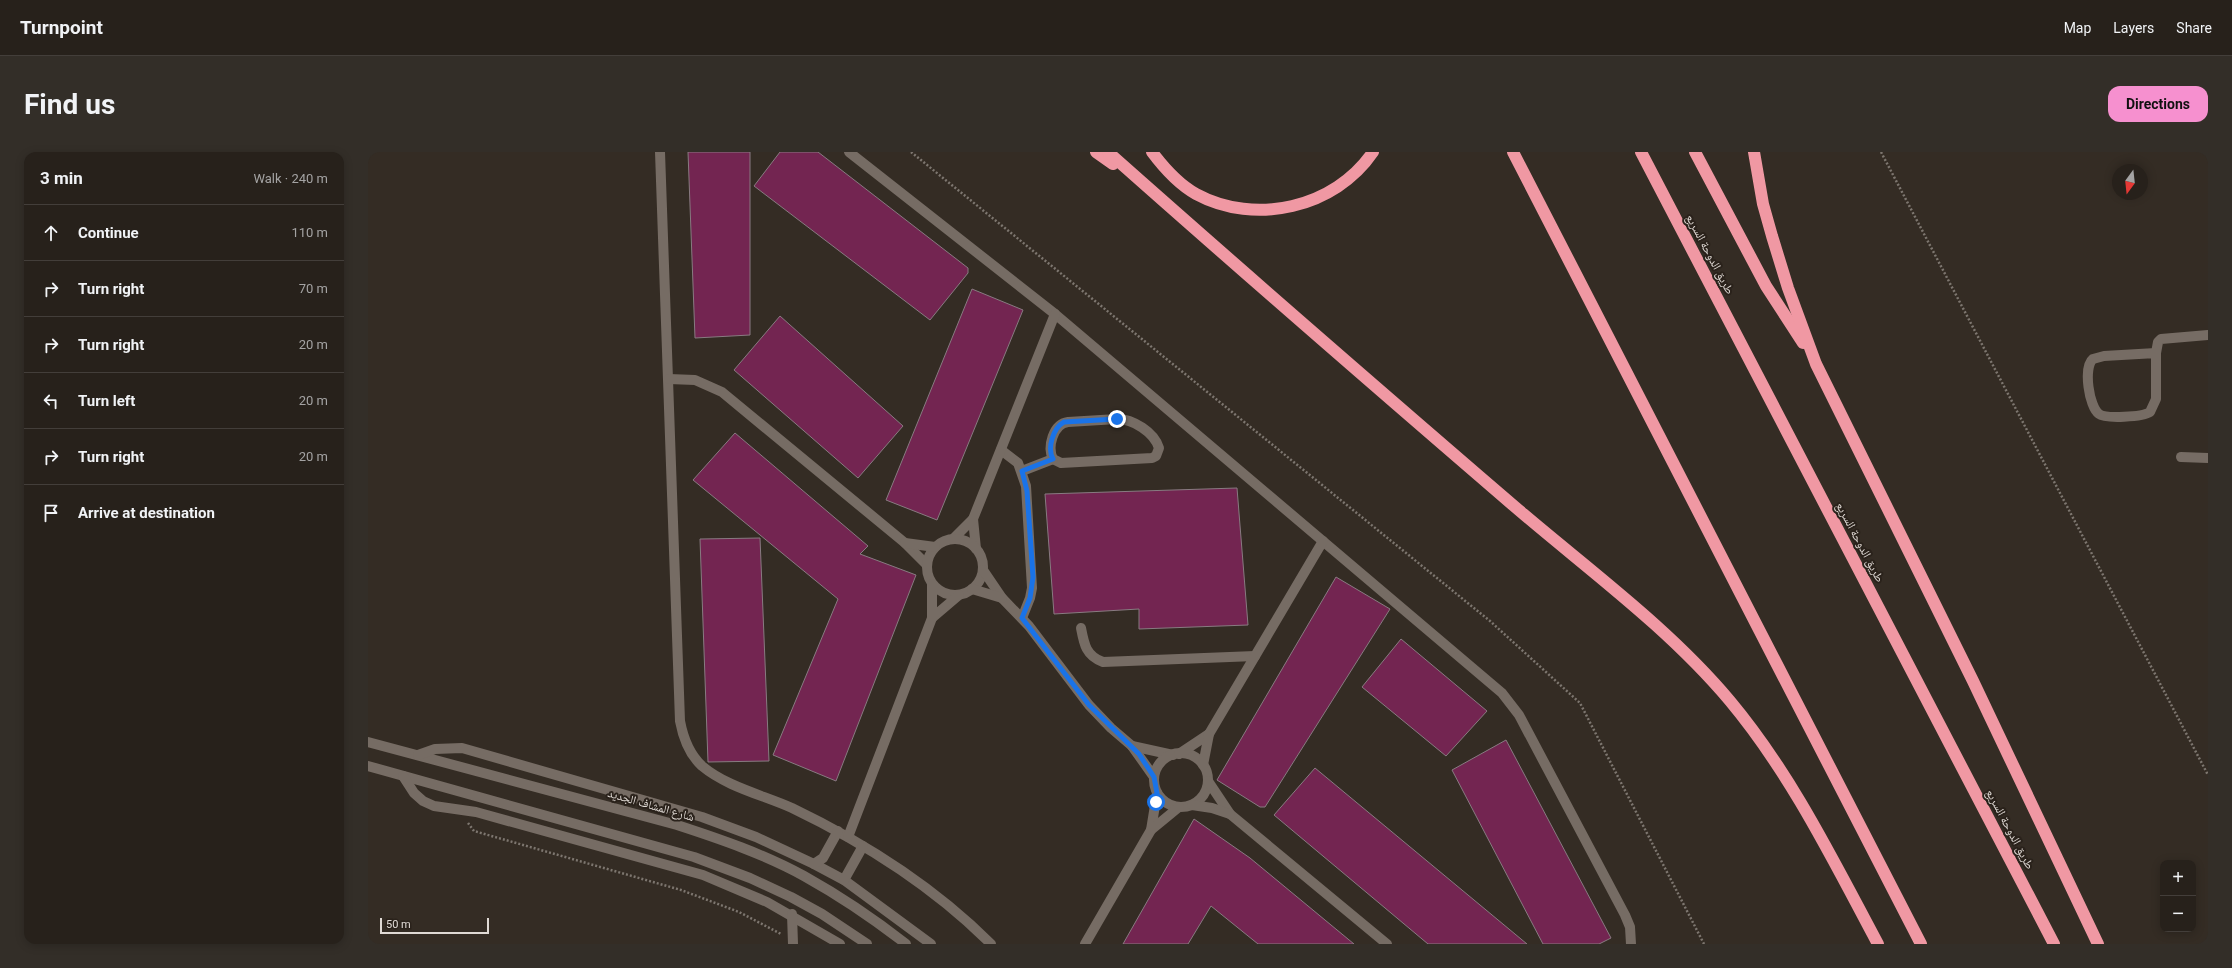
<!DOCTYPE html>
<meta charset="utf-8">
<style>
:root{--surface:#27211b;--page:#332e28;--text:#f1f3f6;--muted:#a4a3a3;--line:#433e3a;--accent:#f690cf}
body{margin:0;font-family:Roboto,"Noto Naskh Arabic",sans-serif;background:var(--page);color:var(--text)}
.controls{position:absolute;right:12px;bottom:12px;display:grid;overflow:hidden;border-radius:8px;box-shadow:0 2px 10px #0003}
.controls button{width:36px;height:36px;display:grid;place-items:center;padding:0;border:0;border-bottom:1px solid var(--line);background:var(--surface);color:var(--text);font:20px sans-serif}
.compass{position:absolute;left:1744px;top:12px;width:36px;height:36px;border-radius:50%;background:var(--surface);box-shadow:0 2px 10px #0003;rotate:195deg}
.scale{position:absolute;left:12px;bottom:10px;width:109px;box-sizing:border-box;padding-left:4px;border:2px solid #e0dad5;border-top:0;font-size:11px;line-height:14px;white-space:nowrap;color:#e0dad5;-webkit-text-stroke:3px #2a221b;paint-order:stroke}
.stop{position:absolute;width:12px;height:12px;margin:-9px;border:3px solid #1a73e8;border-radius:50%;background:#fff}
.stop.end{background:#1a73e8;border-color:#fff;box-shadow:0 1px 4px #0008}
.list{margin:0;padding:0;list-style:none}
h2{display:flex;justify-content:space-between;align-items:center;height:52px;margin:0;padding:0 16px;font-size:17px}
h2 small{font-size:13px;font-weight:400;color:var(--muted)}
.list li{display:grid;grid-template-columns:26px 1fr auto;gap:12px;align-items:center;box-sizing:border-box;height:56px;padding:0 16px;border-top:1px solid var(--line)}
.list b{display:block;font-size:15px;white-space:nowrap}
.list em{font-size:13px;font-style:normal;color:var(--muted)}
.icon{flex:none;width:22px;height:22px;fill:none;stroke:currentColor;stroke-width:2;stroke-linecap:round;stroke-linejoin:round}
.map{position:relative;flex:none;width:1840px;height:792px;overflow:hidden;border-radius:12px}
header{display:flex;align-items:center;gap:24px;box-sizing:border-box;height:56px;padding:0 20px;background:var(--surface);border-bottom:1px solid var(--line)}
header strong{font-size:19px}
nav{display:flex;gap:22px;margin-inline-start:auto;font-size:14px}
.intro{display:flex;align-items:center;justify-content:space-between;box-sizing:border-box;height:96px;padding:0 24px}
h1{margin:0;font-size:28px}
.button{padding:10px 18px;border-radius:12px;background:var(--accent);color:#111;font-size:14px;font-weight:700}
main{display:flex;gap:24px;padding:0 24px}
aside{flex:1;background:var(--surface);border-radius:12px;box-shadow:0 2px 10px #0003}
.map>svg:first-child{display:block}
</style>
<header>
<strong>Turnpoint</strong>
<nav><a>Map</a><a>Layers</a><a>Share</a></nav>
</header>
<div class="intro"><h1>Find us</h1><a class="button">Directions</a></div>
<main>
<aside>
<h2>3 min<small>Walk · 240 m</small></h2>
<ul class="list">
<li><svg class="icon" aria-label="ahead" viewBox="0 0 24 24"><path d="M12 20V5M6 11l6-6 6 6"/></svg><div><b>Continue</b></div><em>110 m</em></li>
<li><svg class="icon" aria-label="right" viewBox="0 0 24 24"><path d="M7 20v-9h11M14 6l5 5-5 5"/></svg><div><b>Turn right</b></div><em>70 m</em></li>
<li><svg class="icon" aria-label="right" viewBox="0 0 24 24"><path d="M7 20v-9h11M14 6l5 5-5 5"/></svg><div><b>Turn right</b></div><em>20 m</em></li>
<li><svg class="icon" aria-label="left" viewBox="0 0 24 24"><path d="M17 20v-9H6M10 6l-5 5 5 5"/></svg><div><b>Turn left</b></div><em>20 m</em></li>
<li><svg class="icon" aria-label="right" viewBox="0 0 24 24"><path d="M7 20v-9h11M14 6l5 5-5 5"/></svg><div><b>Turn right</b></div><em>20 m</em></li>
<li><svg class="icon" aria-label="arrive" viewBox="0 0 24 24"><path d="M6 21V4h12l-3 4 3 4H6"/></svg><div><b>Arrive at destination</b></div></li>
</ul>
</aside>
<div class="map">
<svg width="1840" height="792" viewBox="0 0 1840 792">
<rect width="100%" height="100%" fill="#342c24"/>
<g fill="#732551" stroke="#887b81">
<path d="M320,0h62v183l-55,3z"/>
<path d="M412,0h38l150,116v5l-38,47 -176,-134z"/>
<path d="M604,137l51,21 -86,210 -51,-20z"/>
<path d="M412,164l123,110 -45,52 -124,-108z"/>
<path d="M367,281l133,113 -8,8 56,21 -80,206 -63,-26 65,-156 -145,-119z"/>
<path d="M869,336l11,137 -109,4v-20l-85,5 -9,-120z"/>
<path d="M392,386l9,223 -61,1 -8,-223z"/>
<path d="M968,425l54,32 -125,198h-5l-43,-27z"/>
<path d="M1033,487l86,72 -41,45 -84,-69z"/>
<path d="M1138,588l105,198 -12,6h-56l-91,-174z"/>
<path d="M947,616l212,176h-99l-154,-129z"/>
<path d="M826,667l56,39 104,86h-96l-47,-38 -23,38h-65z"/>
</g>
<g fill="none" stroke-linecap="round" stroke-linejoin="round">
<g stroke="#7d766f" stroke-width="2.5" stroke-dasharray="2 2" stroke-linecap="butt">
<path d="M543,0l579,469 90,82 124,241"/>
<path d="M1513,0l327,623"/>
<path d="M100,671l6,8 207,59 58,22 42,22"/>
</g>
<g stroke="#766c64" stroke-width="10">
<path d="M292,0l20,569c3,16 9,33 22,45 25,21 61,29 90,42 73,35 142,79 199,136"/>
<path d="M481,0l206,162 447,379 17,22 106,200 5,12 1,17"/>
<path d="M1788,201v46l-6,13c-7,5 -45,7 -51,2 -10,-7 -16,-47 -6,-55l11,-3 52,-3 2,-11 3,-3 47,-4"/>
<path d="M301,227l26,1 27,12 183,151 22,22"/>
<path d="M749,267c16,0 37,13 42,29l-3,8 -4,2 -91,5 -8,-4c-6,-12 0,-35 15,-37z"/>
<path d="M633,298l17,13 8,23 6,102 -2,10 -8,20"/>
<path d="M1813,305l27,1"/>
<path d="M654,319l31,-12"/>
<path d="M605,367l3,30"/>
<path d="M585,387l20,-20 82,-205"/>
<circle cx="587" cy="415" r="28"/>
<path d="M537,391l30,4"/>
<path d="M615,418l19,28 27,28 60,79 22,23 21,18 22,31"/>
<path d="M604,437l30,9"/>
<path d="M564,466l27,-23"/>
<path d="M713,476c3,16 5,28 22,34l152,-6"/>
<path d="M0,590l309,83c43,14 87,29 127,51 36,20 70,43 102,68"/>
<path d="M764,594l41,9"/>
<circle cx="813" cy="628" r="27"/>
<path d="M811,602l30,-20"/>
<path d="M50,603l17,-6 27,-1 240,69 54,20 58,27 30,16 87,64"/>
<path d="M835,613l6,-31 114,-193"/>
<path d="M0,614l326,91 56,21 41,19 31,17 45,30"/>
<path d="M35,624l11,17 9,8 11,5 42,6 227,63 64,27 73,42"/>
<path d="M840,629l22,33 157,130"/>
<path d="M824,653l20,3 18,6"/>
<path d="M783,678l6,-37"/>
<path d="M480,685l84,-219v-34"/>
<path d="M446,712l9,-6 15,-27"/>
<path d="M476,728l19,-34"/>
<path d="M424,762l1,30"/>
<path d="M717,792l66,-114 28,-23"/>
</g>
<g stroke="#f098a3" stroke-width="12">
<path d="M728,0l17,12"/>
<path d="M740,0c134,119 270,237 406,354 72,62 154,121 216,195 61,73 103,159 148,243"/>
<path d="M784,0c12,16 26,32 44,42 59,32 139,14 177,-42"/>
<path d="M1145,0l408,792"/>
<path d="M1273,0l413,792"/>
<path d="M1327,0l71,134 37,57"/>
<path d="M1386,0l9,52 9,32 16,52 28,76 157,317 125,263"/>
</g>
</g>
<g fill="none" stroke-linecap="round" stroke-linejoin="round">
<path stroke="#1a73e8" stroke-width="5" d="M749,267l-53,3c-11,6 -17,26 -11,37l-31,12 5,20 6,86 -3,21 -8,20 67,87 50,49 15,23 3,16 -1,9"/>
</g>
<g text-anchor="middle" stroke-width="4" stroke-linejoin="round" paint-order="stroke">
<g font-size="12" fill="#e0dad5" stroke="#2a221b">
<text transform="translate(1342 102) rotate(62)" y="4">طريق الدوحة السريع</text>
<text transform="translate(1492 390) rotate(62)" y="4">طريق الدوحة السريع</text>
<text transform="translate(283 653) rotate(16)" y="4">شارع المشاف الجديد</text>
<text transform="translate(1642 677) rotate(62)" y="4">طريق الدوحة السريع</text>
</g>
</g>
</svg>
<div class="controls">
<button>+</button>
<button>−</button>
</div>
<svg class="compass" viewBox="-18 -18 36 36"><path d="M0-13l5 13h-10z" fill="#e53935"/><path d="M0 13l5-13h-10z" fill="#a4a3a3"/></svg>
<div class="scale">50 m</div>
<div class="stop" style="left:788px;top:650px"></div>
<div class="stop end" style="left:749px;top:267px"></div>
</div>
</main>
